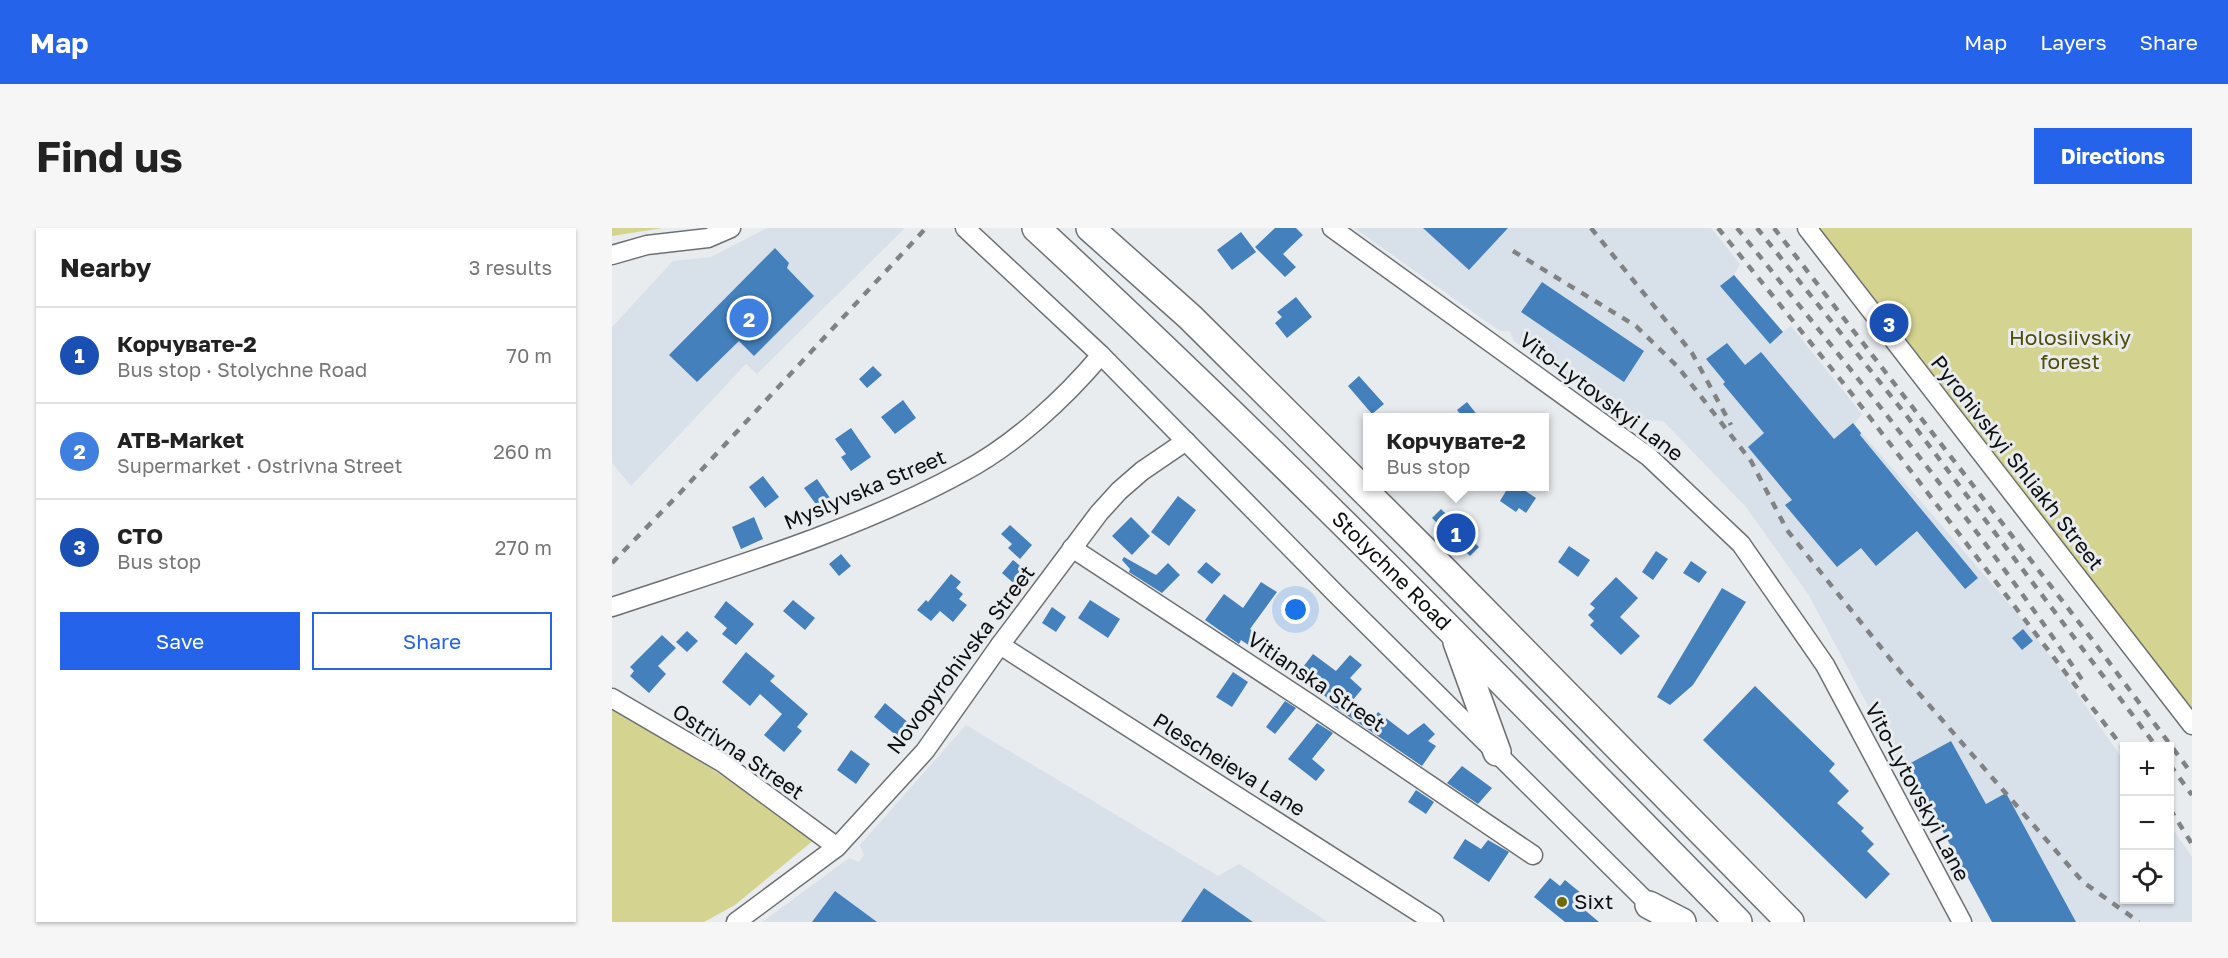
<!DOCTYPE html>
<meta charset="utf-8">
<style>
:root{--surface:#fff;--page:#f6f6f6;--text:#222;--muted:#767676;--line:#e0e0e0;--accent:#2563eb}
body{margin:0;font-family:"Golos Text",sans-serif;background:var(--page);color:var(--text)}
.controls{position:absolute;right:18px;bottom:18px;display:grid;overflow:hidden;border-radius:0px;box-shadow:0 2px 4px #0004}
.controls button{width:54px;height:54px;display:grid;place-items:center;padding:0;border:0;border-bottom:2px solid var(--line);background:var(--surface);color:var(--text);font:30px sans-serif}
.you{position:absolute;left:684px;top:382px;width:21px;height:21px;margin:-15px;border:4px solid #fff;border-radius:50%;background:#1a73e8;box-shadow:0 0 0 9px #1a73e833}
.badge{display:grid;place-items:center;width:39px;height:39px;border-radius:50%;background:var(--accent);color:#fff;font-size:20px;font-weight:700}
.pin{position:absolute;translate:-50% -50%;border:3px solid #fff;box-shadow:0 2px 6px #0006}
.popup{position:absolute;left:751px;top:185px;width:186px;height:78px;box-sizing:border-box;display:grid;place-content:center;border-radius:0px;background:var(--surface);filter:drop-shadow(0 2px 4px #0005);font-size:20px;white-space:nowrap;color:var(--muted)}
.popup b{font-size:22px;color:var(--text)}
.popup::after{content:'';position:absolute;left:50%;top:100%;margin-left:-12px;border:12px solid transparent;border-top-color:var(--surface)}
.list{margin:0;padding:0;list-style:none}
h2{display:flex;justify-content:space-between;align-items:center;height:78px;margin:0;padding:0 24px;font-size:26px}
h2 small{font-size:20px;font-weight:400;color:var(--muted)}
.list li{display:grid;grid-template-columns:39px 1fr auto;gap:18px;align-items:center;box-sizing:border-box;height:96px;padding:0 24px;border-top:2px solid var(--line)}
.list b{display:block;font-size:22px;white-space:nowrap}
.list p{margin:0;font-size:20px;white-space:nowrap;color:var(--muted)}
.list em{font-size:20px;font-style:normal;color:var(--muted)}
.actions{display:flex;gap:12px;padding:18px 24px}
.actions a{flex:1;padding:14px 0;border:2px solid var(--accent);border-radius:0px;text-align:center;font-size:21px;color:var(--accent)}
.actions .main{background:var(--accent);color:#fff}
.icon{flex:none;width:33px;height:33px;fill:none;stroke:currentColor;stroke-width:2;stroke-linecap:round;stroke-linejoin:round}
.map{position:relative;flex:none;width:1580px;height:694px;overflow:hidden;border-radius:0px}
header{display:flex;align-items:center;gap:36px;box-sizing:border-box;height:84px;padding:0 30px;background:var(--accent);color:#fff}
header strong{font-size:28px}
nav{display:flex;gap:33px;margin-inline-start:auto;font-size:21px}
.intro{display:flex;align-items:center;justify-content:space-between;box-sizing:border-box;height:144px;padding:0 36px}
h1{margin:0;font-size:42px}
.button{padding:15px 27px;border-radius:0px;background:var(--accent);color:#fff;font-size:21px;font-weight:700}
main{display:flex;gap:36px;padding:0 36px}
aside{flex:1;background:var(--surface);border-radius:0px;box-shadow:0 2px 4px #0004}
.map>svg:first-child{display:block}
</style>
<header>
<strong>Map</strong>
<nav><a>Map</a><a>Layers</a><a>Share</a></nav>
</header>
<div class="intro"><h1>Find us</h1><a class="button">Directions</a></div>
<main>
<aside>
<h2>Nearby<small>3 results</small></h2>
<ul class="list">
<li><span class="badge" style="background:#1a4fb4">1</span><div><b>Корчувате-2</b><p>Bus stop · Stolychne Road</p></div><em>70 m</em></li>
<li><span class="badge" style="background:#3f7fe0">2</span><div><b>ATB-Market</b><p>Supermarket · Ostrivna Street</p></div><em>260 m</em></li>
<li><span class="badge" style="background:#1a4fb4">3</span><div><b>СТО</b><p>Bus stop</p></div><em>270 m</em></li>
</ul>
<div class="actions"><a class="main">Save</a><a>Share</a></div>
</aside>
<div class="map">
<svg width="1580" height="694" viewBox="0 0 1580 694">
<rect width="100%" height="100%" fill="#e9ecef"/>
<g fill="#d8e0ea">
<path d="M155,0h138l-148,146 -11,-10 -115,122 -19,-23v-136l61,-66 38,-4z"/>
<path d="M742,0h357l29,36 -6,11 49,57 8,-6 71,88 -8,10 163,189 45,59 62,89v139h46v-75l22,32v65h-200l-85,-156 -7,-1 -92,-171 -62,-87 -83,-86 -37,-2 -112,-78 -4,-10h-10z"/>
<path d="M354,497l252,151 21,-12 89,58h-566l87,-64 10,4 5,-7 -4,-10z"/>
</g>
<g fill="#d4d38f">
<path d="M0,0h51l-51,8z"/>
<path d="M1207,0h373v485l-279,-348 6,-9z"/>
<path d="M0,473l203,138 -80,66 -31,17h-92z"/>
</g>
<g fill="#4380bc">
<path d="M663,0h21l7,7 -20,19 13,13 -11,10 -30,-30z"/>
<path d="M811,0h85l-39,42z"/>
<path d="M629,4l15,20 -24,18 -15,-20z"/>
<path d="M163,20l14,15 -2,5 27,28 -60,60 -15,-15 -42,41 -28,-27z"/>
<path d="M1122,47l49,57 -13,12 -50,-58z"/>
<path d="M930,54l102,69 -20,31 -103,-70z"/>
<path d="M684,69l16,20 -25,21 -12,-15 7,-6 -5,-5z"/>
<path d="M1115,115l18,22 16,-13 73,87 19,-16 8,10 -1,2 118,143 -13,11 -48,-58 -41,35 -15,-18 -24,19 -52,-62 7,-5 -44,-53 16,-14 -41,-49 2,-2 -19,-23z"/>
<path d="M261,138l9,9 -15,13 -8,-9z"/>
<path d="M747,148l25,28 -12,10 -24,-28z"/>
<path d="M291,172l13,18 -21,16 -14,-17z"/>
<path d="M855,174l12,15h-16l-6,-7z"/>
<path d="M239,200l20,29 -20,14 -10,-14 5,-3 -11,-15z"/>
<path d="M151,248l16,21 -14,11 -16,-21z"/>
<path d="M205,251l13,19 -12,9 -14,-19z"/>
<path d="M897,258h9l18,12 -10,15 -7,-5 -3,4 -16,-11z"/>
<path d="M566,268l18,14 -27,36 -18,-14z"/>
<path d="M829,281l38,38 -9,9 -38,-38z"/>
<path d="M142,289l9,22 -22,10 -9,-22z"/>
<path d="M519,289l19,19 -18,19 -20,-19z"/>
<path d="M398,297l22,20 -12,14 -12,-11 4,-4 -11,-10z"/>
<path d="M957,318l21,14 -12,17 -20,-15z"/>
<path d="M1044,323l12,8 -15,21 -11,-8z"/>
<path d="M229,326l10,12 -12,10 -10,-12z"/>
<path d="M512,329l32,18 12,-12 12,12 -18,18 -33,-21 1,-3 -8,-9z"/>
<path d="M401,332l17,14 -11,14 -17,-15z"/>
<path d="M1079,333l16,11 -8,11 -16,-10z"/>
<path d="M594,334l15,12 -9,10 -15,-12z"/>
<path d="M339,346l10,8 -5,6 7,6 -4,5 8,6 -14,17 -13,-11 -9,10 -14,-11 9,-10 2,2z"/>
<path d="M1004,349l22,21 -18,19 20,19 -19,19 -31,-30 4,-4 -6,-6 7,-7 -5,-4z"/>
<path d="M649,354l16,10 -27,37 8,6 -8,11 -9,-6 -2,4 -34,-24 19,-26 19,14z"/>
<path d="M1110,360l24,14 -53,83 -23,20 -13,-8z"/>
<path d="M684,371l13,12 -11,12 -13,-11z"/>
<path d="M181,372l22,18 -10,12 -22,-19z"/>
<path d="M478,372l30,19 -12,19 -30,-20z"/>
<path d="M114,373l28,23 -18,21 -14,-11 5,-6 -13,-11z"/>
<path d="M440,379l14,10 -10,15 -14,-9z"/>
<path d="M1411,401l10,12 -11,9 -10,-12z"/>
<path d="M75,403l11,10 -11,11 -11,-10z"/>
<path d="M50,407l14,13 -18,18 8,8 -17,19 -19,-17 4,-5 -4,-4z"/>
<path d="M134,424l29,24 -5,5 38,33 -11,13 5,4 -18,21 -20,-17 18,-21 -22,-20 -10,12 -28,-24z"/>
<path d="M701,426l23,17 14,-16 12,10 -12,13 12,11 -10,12 21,18 5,-7 30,23 16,-12 11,11 -7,7 8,5 -14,20 -90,-61 2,-2 -37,-28z"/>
<path d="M621,444l15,10 -16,25 -16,-10z"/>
<path d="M1143,458l80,78 -6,7 20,20 -12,12 27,25 -3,3 13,13 -7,7 23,23 -24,25 -163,-159z"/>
<path d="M673,473l11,7 -21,26 -9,-7z"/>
<path d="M273,475l25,21 -12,13 -24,-20z"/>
<path d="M705,495l16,10 -21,26 13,11 -9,11 -28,-22z"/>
<path d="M1339,513l35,63 20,-11 70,129h-84l-85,-157z"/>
<path d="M239,522l19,14 -14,20 -19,-14z"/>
<path d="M850,538l30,22 -14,16 -31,-21z"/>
<path d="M804,562l18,12 -8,12 -18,-12z"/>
<path d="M853,611l16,10 7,-9 21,12 -20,30 -36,-24z"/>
<path d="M938,650l10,8 5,-6 22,18 -7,8 19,16h-34l-31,-25z"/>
<path d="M592,660l49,34h-72z"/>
<path d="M223,663l42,31h-65z"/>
</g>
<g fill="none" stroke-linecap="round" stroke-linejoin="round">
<g stroke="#6d7072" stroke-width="21">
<g id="minor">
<path d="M353,0l136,127 237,241 319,316"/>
<path d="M720,0l317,229 92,87 84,121 137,257"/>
<path d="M1195,0l385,497"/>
<path d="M0,27l35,-10 61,-7 23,-10"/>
<path d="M460,320l238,156 223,151"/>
<path d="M0,379c117,-39 243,-76 351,-135 51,-27 101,-73 138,-117"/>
<path d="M388,417l434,277"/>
<path d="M0,470l111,65 114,84"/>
<path d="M124,694l101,-75 88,-96 75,-106 99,-132 20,-22 23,-20 44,-30"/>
</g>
</g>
<g stroke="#6d7072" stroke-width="30">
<g id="highway">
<path id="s1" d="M424,0c241,223 472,459 702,694"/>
<path d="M478,0l100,89 240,239 360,366"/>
<path d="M845,414l40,110"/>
<path d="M1037,677l33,17"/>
</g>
</g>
<use href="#minor" stroke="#fff" stroke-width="18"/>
<use href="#highway" stroke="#fff" stroke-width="27"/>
<g stroke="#808284" stroke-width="4.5" stroke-dasharray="8 8" stroke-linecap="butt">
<path d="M979,0l101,125 39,72"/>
<path d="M1106,0l130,161 276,360"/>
<path d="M1125,0c119,148 239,295 346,453"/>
<path d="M1145,0l149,187 250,331"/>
<path d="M1162,0l317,410 101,136"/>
<path d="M901,23l123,75 42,41 73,94 36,69 116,145 180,207 56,40"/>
<path d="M0,335l68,-70 246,-265"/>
<path d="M1558,537l22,30"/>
<path d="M1558,581l22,35"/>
</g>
</g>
<circle fill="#6f6b07" stroke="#e9ecef" stroke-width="2" cx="950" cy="674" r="6"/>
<g text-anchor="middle" stroke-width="6" stroke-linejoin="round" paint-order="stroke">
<g font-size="21" fill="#504d05" stroke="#e9ecef">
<text x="1458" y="117">Holosiivskiy<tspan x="1458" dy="24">forest</tspan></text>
</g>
<g font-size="21" fill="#0c0d0e" stroke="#e9ecef">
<text transform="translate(989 169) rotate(37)" y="7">Vito-Lytovskyi Lane</text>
<text transform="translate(1405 235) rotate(52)" y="7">Pyrohivskyi Shliakh Street</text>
<text transform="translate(253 262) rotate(-23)" y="7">Myslyvska Street</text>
<text dy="7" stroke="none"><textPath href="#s1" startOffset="494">Stolychne Road</textPath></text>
<text transform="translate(349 432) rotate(-53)" y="7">Novopyrohivska Street</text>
<text transform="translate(704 454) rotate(34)" y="7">Vitianska Street</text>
<text transform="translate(126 524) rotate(34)" y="7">Ostrivna Street</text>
<text transform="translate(617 537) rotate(32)" y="7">Plescheieva Lane</text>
<text transform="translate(1305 564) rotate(62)" y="7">Vito-Lytovskyi Lane</text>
</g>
<g font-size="21" fill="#0c0d0e" stroke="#e9ecef" text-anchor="start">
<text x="962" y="681">Sixt</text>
</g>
</g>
</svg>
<div class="controls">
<button>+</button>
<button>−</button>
<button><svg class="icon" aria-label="locate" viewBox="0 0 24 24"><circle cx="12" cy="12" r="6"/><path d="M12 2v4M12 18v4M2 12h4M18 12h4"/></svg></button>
</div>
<div class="you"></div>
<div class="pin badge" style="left:844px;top:305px;background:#1a4fb4">1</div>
<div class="popup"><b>Корчувате-2</b>Bus stop</div>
<div class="pin badge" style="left:137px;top:90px;background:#3f7fe0">2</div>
<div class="pin badge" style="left:1277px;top:95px;background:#1a4fb4">3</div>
</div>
</main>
